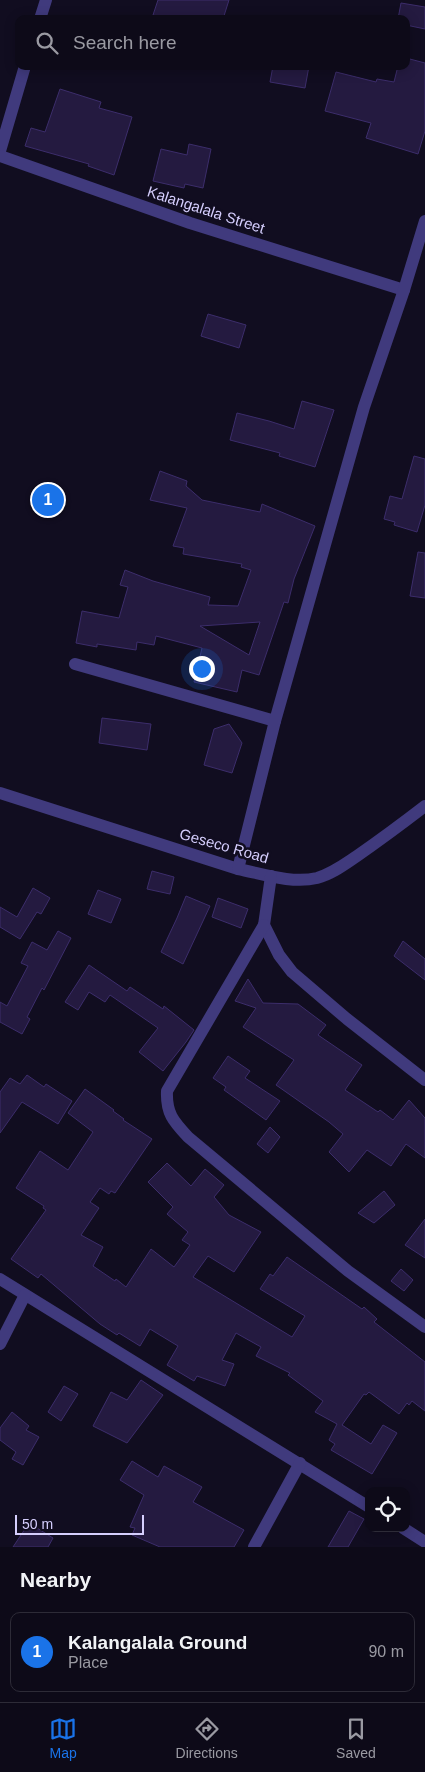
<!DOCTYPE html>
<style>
:root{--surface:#0d0a18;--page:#161321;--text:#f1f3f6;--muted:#9a9aa2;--line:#2d2b37;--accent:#1a73e8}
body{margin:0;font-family:Helvetica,sans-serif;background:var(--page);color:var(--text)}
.controls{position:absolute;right:15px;bottom:15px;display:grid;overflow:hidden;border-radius:10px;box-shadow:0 2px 12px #0003}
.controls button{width:45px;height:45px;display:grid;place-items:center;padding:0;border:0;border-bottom:1px solid var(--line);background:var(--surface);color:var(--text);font:25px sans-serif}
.scale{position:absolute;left:15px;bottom:12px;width:129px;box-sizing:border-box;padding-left:5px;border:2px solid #d5cefd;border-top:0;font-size:14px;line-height:18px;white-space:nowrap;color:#d5cefd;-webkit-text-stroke:4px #110d20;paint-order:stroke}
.you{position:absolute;left:201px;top:668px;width:18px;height:18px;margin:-12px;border:4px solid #fff;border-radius:50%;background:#1a73e8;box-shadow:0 0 0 8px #1a73e833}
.badge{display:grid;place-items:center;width:32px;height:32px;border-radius:50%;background:var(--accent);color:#fff;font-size:16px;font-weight:700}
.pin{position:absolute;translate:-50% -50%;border:2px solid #fff;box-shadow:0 1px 5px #0006}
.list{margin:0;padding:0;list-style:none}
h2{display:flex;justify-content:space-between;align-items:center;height:65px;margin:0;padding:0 20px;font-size:21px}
h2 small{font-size:16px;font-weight:400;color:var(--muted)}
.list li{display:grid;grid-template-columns:32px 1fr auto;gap:15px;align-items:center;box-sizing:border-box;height:80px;margin:0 10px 10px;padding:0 10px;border:1px solid var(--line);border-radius:10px}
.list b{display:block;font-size:19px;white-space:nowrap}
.list p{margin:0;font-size:16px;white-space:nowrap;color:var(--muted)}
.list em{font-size:16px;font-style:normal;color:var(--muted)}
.icon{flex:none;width:28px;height:28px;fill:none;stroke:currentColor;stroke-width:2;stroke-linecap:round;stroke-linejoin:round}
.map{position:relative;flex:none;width:425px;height:1547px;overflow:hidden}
.search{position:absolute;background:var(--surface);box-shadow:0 2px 12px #0003;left:15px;right:15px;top:15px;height:55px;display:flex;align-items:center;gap:12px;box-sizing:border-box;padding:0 18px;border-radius:10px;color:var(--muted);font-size:19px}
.sheet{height:155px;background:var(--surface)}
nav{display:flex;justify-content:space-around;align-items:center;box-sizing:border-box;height:70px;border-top:1px solid var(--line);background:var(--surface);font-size:14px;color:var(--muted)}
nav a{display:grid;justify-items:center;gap:2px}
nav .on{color:var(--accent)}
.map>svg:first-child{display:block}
</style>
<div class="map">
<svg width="425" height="1547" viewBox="0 0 425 1547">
<rect width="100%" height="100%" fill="#110d20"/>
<g fill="#241a40" stroke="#3c2d6b" fill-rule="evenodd">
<path d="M158,0h71l-6,19h-55l-15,-4z"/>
<path d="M401,3l24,4v22l-19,-4v-6h-8z"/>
<path d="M406,58l19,5v68l-7,23 -52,-16 5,-15 -46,-12 11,-39 40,10 1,-3 17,3 4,-16h8z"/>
<path d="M273,66h36l-4,22 -35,-6z"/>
<path d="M60,89l41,13 -2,6 33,9 -18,58 -26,-9 1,-2 -64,-18 6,-18 14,4z"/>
<path d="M189,144l22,5 -8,39 -18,-4 -1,4 -31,-7 8,-32 26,6z"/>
<path d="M208,314l38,11 -7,23 -38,-12z"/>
<path d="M302,401l32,9 -19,57 -36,-11 1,-3 -50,-13 7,-27 32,8 25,8z"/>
<path d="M414,456l11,3v46l-8,27 -23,-7 1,-3 -11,-3 6,-23 12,3z"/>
<path d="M160,471l27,10 -1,5 16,14 58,12 2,-8 53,22 -21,53 -6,24 -4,-1 -25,73 -17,-5 -5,22 -43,-10 8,-34 -46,-12 -2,9 -17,-3 -1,8 -39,-6v3l-21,-4 6,-32 37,7 9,-31 -8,-2 5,-15 28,11 57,16 -2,8 30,1 13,-36 -10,-3 1,-3 -59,-10 1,-6 -11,-2 14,-38 -37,-8zM260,622l-11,33 -49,-29z"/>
<path d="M418,552l7,1v45l-15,-2z"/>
<path d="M102,718l49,6 -4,26 -48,-7z"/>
<path d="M229,724l13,19 -10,30 -28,-8 10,-36z"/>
<path d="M152,871l22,6 -4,17 -23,-5z"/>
<path d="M33,888l17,10 -9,16 -4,-2 -17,27 -20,-12v-20l17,10z"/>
<path d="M98,890l23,9 -10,24 -23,-9z"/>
<path d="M186,896l24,10 -27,58 -22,-12 16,-34z"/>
<path d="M218,898l30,11 -7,19 -29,-11z"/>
<path d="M58,931l13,7 -27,52 -2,-2 -15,29 3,2 -8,15 -22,-12v-20l7,4 21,-40 -7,-3 11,-21 15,8z"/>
<path d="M403,941l22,18v21l-31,-24z"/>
<path d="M89,965l38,26 3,-4 33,22 1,-3 30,24 -8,12 -23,29 -24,-19 19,-24 -48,-33 -5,7 -16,-10 -11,18 -13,-8z"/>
<path d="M248,979l15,24 35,1 28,21 -8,10 44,30 -17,25 33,22 2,-2 13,10 16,-20 16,18v40l-19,-14 -15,22 -24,-16 -18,22 -20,-20 14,-18 -14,-12 -53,-37 18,-25 -51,-33 13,-19 -21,-7z"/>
<path d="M228,1056l22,15 -5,7 35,23 -14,19 -42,-30 2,-3 -13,-9z"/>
<path d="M27,1075l17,12 2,-3 26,17 -14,23 -36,-22 -22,31v-41l10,-14 10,6z"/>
<path d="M85,1089l29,21 -1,1 11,8 -1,1 29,19 -37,54 -4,-2 -2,3 -9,-6 -10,14 9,6 -18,27 22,12 -10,19 22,15 1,-2 10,8 25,-38 23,18 16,-22 -8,-5 6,-8 -21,-18 6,-7 -25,-25 19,-19 24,23 14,-17 19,16 -10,12 15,18 32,17 -27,40 -26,-16 -15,21 99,60 13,-21 -45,-27 10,-15 3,2 14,-19 75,52 2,-2 13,12 -3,3 51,40v49l-13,-10 -3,4 -2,-2 -8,11 -30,-22 -3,3 -2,-1 -22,31 29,19 12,-19 14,8 -25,41 -41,-24 4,-6 -6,-4 8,-16 -22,-12 8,-11 -35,-26 2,-2 -34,-17 5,-9 -25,-14 -14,27 12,4 -9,22 -28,-10 -3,5 -27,-16 11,-19 -28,-17 -10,17 -21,-13 -2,2 -17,-11 -59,-50 -3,4 -27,-19 35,-49 -3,-2 1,-2 -28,-18 24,-37 28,19 25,-38 -25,-19z"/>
<path d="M270,1127l10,10 -12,16 -11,-9z"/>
<path d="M384,1191l11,14 -21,18 -16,-10z"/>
<path d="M425,1219v39l-20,-13z"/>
<path d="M401,1269l12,11 -9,11 -13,-10z"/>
<path d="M141,1380l22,15 -36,48 -34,-17 18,-34 16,8z"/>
<path d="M64,1386l14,8 -17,27 -13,-9z"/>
<path d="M12,1412l17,14 -3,4 13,7 -16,28 -11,-6 4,-7 -16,-12v-12z"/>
<path d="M132,1461l26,16 6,-11 38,21 -9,15 51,28 -10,17h-74l-28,-12 3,-7 -5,-1 14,-32 -24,-15z"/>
<path d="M349,1511l15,8 -16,28h-20z"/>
<path d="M29,1523l24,15 -5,9h-35z"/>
</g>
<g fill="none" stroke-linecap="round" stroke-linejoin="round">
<g stroke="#403a7d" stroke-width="12">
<path d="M40,19l6,-19"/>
<path d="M0,151l25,-85"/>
<path d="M0,156l190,67 214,67"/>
<path d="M75,664l200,57"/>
<path d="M0,793l238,76c25,5 54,15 79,9 15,-4 28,-14 40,-22 23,-16 46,-33 68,-50"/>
<path d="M238,869l37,-148 89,-314 40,-117 21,-69"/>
<path d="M271,876l-7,49 15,30 13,17 55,47 78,61"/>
<path d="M264,925l-97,166c-1,22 6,30 21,46l160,134 77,56"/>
<path d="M0,1279l369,228"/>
<path d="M0,1344l25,-49"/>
<path d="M403,1528l22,14"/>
<path d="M254,1547l46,-84"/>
</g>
</g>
<g text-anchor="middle" stroke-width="5" stroke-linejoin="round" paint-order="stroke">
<g font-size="15" fill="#d5cefd" stroke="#110d20">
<text transform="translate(206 210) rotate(18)" y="5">Kalangalala Street</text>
<text transform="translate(224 846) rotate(16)" y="5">Geseco Road</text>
</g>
</g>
</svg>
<div class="controls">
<button><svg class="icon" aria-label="locate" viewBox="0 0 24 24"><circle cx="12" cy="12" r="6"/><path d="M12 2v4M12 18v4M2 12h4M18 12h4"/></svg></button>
</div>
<div class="scale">50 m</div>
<div class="you"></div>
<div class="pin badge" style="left:48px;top:500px">1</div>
<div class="search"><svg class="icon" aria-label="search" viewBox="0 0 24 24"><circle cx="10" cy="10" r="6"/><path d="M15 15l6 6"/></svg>Search here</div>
</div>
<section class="sheet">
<h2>Nearby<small></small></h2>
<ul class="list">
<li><span class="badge">1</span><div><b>Kalangalala Ground</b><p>Place</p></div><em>90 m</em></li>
</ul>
</section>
<nav>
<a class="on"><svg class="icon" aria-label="map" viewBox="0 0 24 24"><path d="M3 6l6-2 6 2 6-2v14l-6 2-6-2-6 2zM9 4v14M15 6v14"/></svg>Map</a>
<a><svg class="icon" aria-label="directions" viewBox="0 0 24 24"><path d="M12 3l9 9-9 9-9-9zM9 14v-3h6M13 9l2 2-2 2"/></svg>Directions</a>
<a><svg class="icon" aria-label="saved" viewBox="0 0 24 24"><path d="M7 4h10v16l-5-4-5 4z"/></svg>Saved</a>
</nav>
